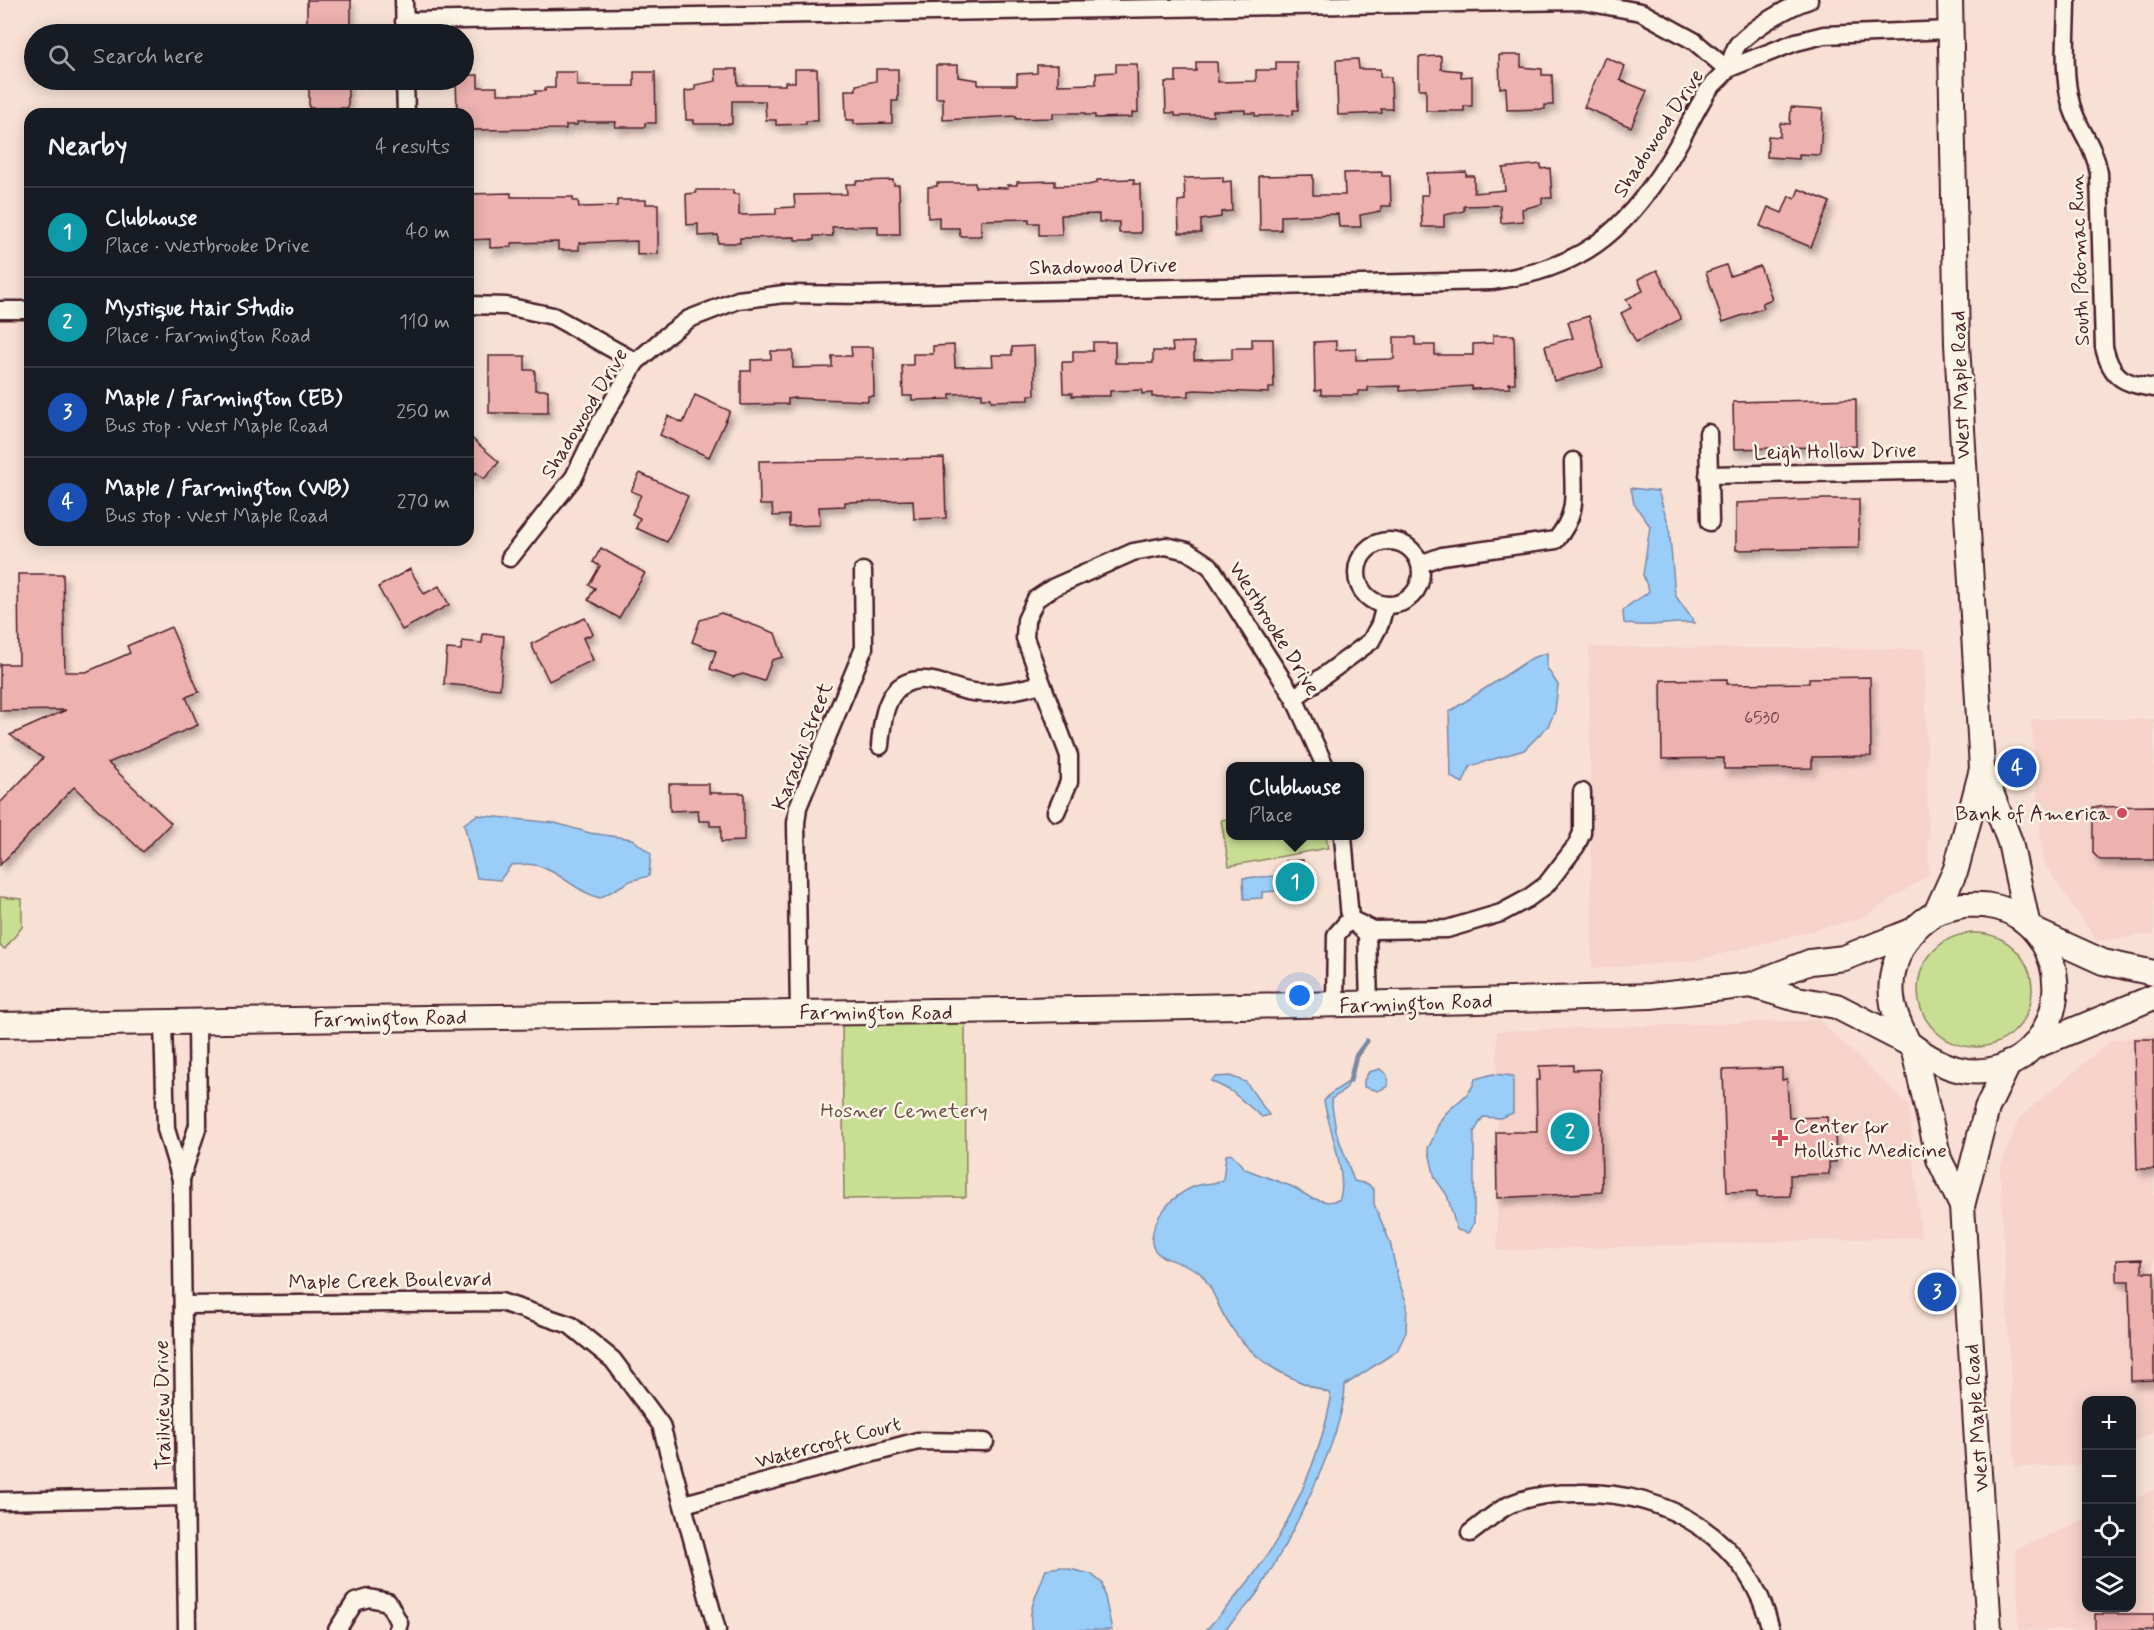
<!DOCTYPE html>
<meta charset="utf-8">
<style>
:root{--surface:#171b24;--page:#20242c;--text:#f1f3f6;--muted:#9ea1a6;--line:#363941;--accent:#7c3aed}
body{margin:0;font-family:Mynerve,sans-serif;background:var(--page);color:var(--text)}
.controls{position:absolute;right:18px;bottom:18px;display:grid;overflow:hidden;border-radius:12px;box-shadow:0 3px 15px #0003}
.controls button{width:54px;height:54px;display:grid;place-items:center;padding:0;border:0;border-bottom:2px solid var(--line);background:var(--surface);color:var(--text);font:30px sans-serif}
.you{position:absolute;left:1300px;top:996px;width:21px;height:21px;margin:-15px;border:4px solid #fff;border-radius:50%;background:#1a73e8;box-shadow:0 0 0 9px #1a73e833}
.badge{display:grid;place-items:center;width:39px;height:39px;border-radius:50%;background:var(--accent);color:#fff;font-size:20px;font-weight:700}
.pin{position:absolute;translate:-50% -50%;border:3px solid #fff;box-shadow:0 2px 6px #0006}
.popup{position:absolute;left:1226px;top:762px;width:138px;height:78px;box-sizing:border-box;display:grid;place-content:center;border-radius:12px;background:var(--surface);filter:drop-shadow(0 2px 4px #0005);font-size:20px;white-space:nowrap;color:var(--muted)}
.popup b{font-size:22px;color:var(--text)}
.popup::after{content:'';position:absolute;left:50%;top:100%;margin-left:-12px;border:12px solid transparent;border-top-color:var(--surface)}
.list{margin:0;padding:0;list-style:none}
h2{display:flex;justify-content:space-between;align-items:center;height:78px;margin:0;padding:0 24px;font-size:26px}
h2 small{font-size:20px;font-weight:400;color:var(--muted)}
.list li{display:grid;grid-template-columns:39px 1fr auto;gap:18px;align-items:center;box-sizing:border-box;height:90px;padding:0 24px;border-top:2px solid var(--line)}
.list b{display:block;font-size:22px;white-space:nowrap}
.list p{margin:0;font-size:20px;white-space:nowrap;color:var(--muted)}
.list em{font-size:20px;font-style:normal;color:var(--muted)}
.icon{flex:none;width:33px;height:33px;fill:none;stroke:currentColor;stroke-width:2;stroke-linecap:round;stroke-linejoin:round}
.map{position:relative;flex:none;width:2154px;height:1630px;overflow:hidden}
.search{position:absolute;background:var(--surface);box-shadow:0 3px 15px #0003;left:24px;top:24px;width:450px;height:66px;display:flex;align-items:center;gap:15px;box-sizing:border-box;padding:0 21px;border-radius:33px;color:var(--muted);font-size:22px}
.panel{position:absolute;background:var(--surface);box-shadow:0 3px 15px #0003;left:24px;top:108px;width:450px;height:438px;border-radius:18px}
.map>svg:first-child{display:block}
</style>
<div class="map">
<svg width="2154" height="1630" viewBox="0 0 2154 1630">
<defs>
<filter id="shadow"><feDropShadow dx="3.5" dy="6" stdDeviation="3" flood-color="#0004"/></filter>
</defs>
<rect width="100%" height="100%" fill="#f8e1d4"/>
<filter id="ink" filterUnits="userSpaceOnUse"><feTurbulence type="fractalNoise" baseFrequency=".0167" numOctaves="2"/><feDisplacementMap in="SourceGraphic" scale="12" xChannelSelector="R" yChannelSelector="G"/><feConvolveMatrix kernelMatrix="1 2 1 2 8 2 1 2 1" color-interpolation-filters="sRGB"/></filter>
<g filter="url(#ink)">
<g fill="#f5d3c9">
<path d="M1589,647l336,2 4,226 -67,43 -168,43 -102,8z"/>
<path d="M2031,719h123v215l-57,7 -54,-79z"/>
<path d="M1819,1020l90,86 12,131 -424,14v-220z"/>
<path d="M2154,1033v399l-22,11v-43h-46v65l-71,2 -15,-298 19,-51 91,-77z"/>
<path d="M2154,1490v140h-135l-3,-81 70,-30v89h46v-108z"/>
</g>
<g fill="#c8de93" stroke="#897e5f" stroke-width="1.5">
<path d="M1230,819v17h96l2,12 -99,18 -8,-46z"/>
<path d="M0,897l22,2v28l-17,22 -5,-3z"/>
<circle cx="1975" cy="990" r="57"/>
<path d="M965,1021l1,176 -122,2 -2,-176z"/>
</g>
<g fill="#9acef8" stroke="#7a88a6" stroke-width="1.5">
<path d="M1631,488l27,3 11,35 6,69 20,28c-25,-2 -46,6 -71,0l-1,-12c7,-10 18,-11 26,-20l-6,-16 7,-49 -16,-22z"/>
<path d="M1547,653v15l11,17 -3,26 -7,15 -24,24 -54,16 -7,17 -12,-6 -2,-65 83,-54z"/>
<path d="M477,815l78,8 35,10 42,6 19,15 -2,22 -19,5 -30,17c-24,-6 -40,-27 -65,-33 -7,-2 -17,0 -24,0l-11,15 -23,-2 -13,-54z"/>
<path d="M1277,876l1,15 -16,1v6l-18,1 -1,-21z"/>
<path d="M1380,1069l7,6 1,11 -10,5 -14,-4v-7l5,-8z"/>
<path d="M1493,1074l20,2v37l-13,5 -17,-1 -9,15v91l-6,10 -11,-3 -10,-35 -12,-17 -7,-30c6,-9 8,-21 14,-30 10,-15 29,-20 33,-39z"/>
<path d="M1230,1076l16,6 23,33 -7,2 -31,-26 -20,-10 5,-4z"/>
<path d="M1350,1081l-5,9 -14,9 5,32 18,50 14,3 6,6v14l16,38 8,37 9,25 -1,28 -9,19 -52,34c-1,52 -55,153 -82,199 -10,17 -25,32 -39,46h-18c16,-18 34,-36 48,-56 36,-48 66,-116 77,-175l-2,-6c-45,-16 -75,-30 -102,-72 -10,-15 -14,-35 -27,-48 -12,-13 -51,-10 -48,-35 2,-22 20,-42 41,-51 8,-4 19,-2 30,-7l3,-25 6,-1 13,15 48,18 18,11 17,4 11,-2c10,-19 -11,-76 -15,-99l6,-7z"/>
<path d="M1061,1567l30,7 11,9 10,47h-80c-6,-21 8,-41 14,-61z"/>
</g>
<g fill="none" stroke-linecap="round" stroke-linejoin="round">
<path stroke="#7a88a6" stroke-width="5" d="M1350,1081l6,-25 11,-15"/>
</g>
<g fill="#edb1ae" stroke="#4a1f2b" stroke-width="1.5" filter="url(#shadow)">
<rect x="307" y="0" width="44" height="31"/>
<path d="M1499,55h22v12l21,2v6h10l1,30h-8v4l-38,1 -1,-23 -6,1z"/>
<path d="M1441,56v13l20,2v6l11,-1v30h-8v5h-38v-22h-7v-32z"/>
<path d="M1605,57l20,9 -5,14 27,11 -16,36 -47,-20z"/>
<path d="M1358,59l1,10h21v8h11l1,32h-11l1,4 -44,2 -2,-55z"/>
<path d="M1196,62h21l1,20 38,-1v-11h20v-8h21l1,48h-5v5l-38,1v-3h-10v-3l-32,1v5h-38v-3h-9l-1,-31h11v-11h20z"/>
<path d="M1116,64h21l1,48 -6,1v4l-37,1v-3h-10v-2h-32v5l-37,1v-3l-73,4v-22h-7v-33h22v12l20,3v5h39v-11l20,-1v-8h21v20l38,-1v-11l20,-1z"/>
<path d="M715,69h22l1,16h47v-3h10v-13h22l1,52h-12v3l-30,1v-5h-10l-1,-19h-33v23h-38v-4h-8l-1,-29 10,-1v-5l21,-4z"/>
<path d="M876,69h22v32h-6v22l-38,1v-4h-8l-1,-30h11v-5l20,-4z"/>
<path d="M555,72h22v14h57v-14h21l1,51h-11v4h-30l1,-5h-39v3h-11v4l-98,1v-16h-5v-5h-6l-1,-29h8v-5h14v12h19v7h39l-1,-3h10v-3h10z"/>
<rect x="309" y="80" width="39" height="28"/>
<path d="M1791,107l32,2 -3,46 -21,-1v5l-32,-2 1,-21 12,1v-14l10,1z"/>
<path d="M1541,164v5l9,-1 2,30h-10v6l-20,5 1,12 -22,2 -1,-18 -36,1v5l-20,4v12h-22l-1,-32h7l-1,-22 39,-1v4h8v17l31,-3 -2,-22z"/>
<path d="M1382,172v4h8l1,30h-10v5l-21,4 1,12h-22l-1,-13 -57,2v14h-21l-1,-54 54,-1v20h32l-1,-22z"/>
<path d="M1223,177v5l8,-1 1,30 -11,1v5l-20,3v13h-22l-1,-32 7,-1 -1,-22z"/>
<path d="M1134,179v5h6l1,49h-22v-11h-20v-8l-38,1 1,20h-23v-12h-10v-4l-48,1v16h-21l-1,-8h-20v-11l-11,1v-31l9,-1v-3h38v4l33,1 -1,-3h10v-3l38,-1v5l33,-1 9,-2v-3z"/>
<path d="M893,180l1,5h5l1,49h-22v-8l-46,1 1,9h-19v4h-19v-3l-55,1v5h-22v-8l-20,1v-12l-11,1 -1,-31 10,-1v-3h37v4h6v21l37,-1v-6l19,-1 -1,-12 53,-1 -1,-10h10v-3z"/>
<path d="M1799,189l31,13 -19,45 -51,-21 8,-19 14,6 7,-17 6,3z"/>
<path d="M511,193v4h62v4h5l1,6 38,-1v-6h29v4h12v50l-21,1v-14l-58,2v7h-21v-8l-47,1 1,4 -22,1v-9l-22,1v-46z"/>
<path d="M1726,265l4,11 30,-10 12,33 -10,4 2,5 -41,14 -17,-50z"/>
<path d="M1657,270l24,49 -45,23 -15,-29 10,-5 -5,-9 17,-8 -5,-12z"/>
<path d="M1589,316l14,52 -49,13 -9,-35 28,-8 -5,-16z"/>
<path d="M1493,335h21l1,48h-6l1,5 -38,1v-3l-72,5v-5l-32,1v4h-10v4h-37v-5l-6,1 -1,-49 22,-1v9l20,-1v11l38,-1v-22h21v8h20v10h38v-11l20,-1z"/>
<path d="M1252,339h21l1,49h-5v5l-74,-3 -6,1v5l-37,1v-4l-10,1v-4l-32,1v5h-38v-3h-9l-1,-31h11v-11h20v-9h22v21h38v-12h20l-1,-8 22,-1v18l38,-1v-11h20z"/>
<path d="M954,345l1,22 38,-1 -1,-11h20v-8l22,-1 1,49h-6v5l-38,1v-3h-9v-5l-32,1v5l-38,1v-4h-9l-1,-31h11v-11h20v-8z"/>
<path d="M851,347h22l1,49h-6v5l-74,-3 -6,1v5l-47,1v-34h10v-11l20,-1v-8h22v17l39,-1v-11h20z"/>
<path d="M489,356h36v14h10v20h13v23h-59z"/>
<path d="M695,395l35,16 -21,46 -49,-22 8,-19 15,7z"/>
<path d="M1856,399v47l-122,3 -1,-47z"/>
<path d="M468,435l31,27 -15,17 -8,-7 -8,10z"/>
<path d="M944,458l2,60 -32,1 -1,-19 -68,2v4l-26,1 1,18 -31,1v-11l-16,1 -1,-11h-12l-1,-44z"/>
<path d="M640,473l48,23 -21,46 -31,-14 4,-10 -8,-4 9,-19 -10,-4z"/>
<path d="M1824,499h35v49l-123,2v-47z"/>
<path d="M601,548l44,25 -26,45 -31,-18 7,-12 -6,-3 11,-19 -7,-4z"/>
<path d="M410,569l14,25 15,-8 10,19 -47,25 -24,-43z"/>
<path d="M18,574h45l2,98h21l44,-19 -3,-7 44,-19 28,65 -13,5 12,28 -90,38 63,60 -28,29 -69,-65 -74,78v-62l43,-45 -33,-23 56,-25 -66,1v-47h19z"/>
<path d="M721,613l54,20 8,24 -11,3 -8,21 -21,-7 -10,3 -23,-8 6,-18 -24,-9 8,-22z"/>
<path d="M585,618l8,16 -10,4 10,22 -44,21 -18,-37z"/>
<path d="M483,634l21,2 -4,53 -56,-5 3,-35 14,1 1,-9 20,2z"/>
<path d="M1870,677l1,79 -59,1v11l-88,1v-11l-62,1 -1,-79 66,-1v5l82,-1v-5z"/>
<path d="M669,784h40v9h35v48l-23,1v-16h-11v-5h-11l-1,-11 -28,1z"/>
<path d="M2154,806v54h-54l-7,-7v-46z"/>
<path d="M1303,860v32h-17v-31z"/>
<path d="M2134,1039h20v130h-17z"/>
<path d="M1573,1065v5l27,-1 2,123 -105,6 -1,-66h41l-1,-52h4l-1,-14z"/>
<path d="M1782,1068v12l5,-1 2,39 38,-1 1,14 7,-1 1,32h-7v12l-39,1v21l-33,1v-6l-30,1 -4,-122z"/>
<path d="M2142,1259v13h12v108l-23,1 -2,-100h-12v-21z"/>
<rect x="2095" y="1614" width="59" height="16"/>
</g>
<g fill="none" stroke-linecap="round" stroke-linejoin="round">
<g stroke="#4a1f2b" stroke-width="21">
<g id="street">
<path d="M404,0l1,34"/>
<path d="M2067,0c0,33 -5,71 4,104 6,24 23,40 28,69l5,174c7,31 20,37 50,41"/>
<path d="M404,21l1176,-20 61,11 53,29 33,28"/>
<path d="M1727,69l69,-27 28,-7 127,-5"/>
<path d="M405,80l1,34"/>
<path d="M468,305l38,1 47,10 83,46"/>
<path d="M0,310h30"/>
<path d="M1708,433l2,89"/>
<path d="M1708,475l255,-5"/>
<circle cx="1389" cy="573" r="32"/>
<path d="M510,558l64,-81 27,-56 35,-59 30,-26 23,-17 49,-19 46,-6 85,1 623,-14c87,-12 131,-46 177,-121 14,-22 24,-46 38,-68 6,-9 16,-15 21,-24 4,-7 5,-19 11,-25 14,-15 50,-37 70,-43"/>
<path d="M1420,564l22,-8 114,-16c23,-28 17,-44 17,-79"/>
<path d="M1294,698l77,-57 9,-17 5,-19"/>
<path d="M880,746c2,-25 5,-63 38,-66 17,-2 38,10 55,12 23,3 46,-2 68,-8"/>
<path d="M1056,812l13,-30v-26l-44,-118 1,-18 10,-21 18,-12 79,-35 33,-6 21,5 23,15 84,132 31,68"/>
<path d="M1343,836l7,83 23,11 74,-1 54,-16 26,-14 19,-14 30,-39 6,-13v-41"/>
<path d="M1335,1005l1,-70 14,-16 17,15 2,70"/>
<path d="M799,1011l-3,-188 2,-16 66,-159 -1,-77"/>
<path d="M163,1022l3,107 15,50 6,451"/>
<path d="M181,1179l17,-54 -1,-104"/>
<path d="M183,1305l318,-3 69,23 43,35 48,65 56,205"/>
<path d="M0,1501l185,-4"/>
<path d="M684,1504l234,-63 67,1"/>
<path d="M1470,1533c13,-9 27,-23 41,-29 22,-9 44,-11 67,-11 90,-2 171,46 193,137"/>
<path d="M337,1630l18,-28 14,-4 19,4 11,21 -2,7"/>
</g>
</g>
<g stroke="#4a1f2b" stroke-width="28">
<g id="secondary">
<path d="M1982,769l28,73 17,80"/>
<path d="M1963,905c9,0 19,-1 27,1 22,3 41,17 52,35 37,59 -7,142 -81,129 -19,-4 -37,-15 -53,-27 -5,-12 -13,-26 -15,-39 -7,-35 11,-74 43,-91 8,-4 18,-6 27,-8z"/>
<path d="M1936,913l20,-44 26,-100 -25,-425 -7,-344"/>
<path d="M2037,932l66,30 51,11"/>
<path d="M1751,985l46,14 39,7 72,37"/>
<path d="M0,1025c550,-11 1101,-12 1651,-29l100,-11 59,-23 34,-4 70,-28"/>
<path d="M1913,1047l26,112 23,47"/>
<path d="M2033,1047l121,-50"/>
<path d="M1989,1630l-27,-424 25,-98 22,-45"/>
</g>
</g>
<use href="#street" stroke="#fcf5e5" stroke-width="16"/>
<use href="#secondary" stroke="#fcf5e5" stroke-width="24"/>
</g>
</g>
<g fill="#d1495b" stroke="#fcf5e5" stroke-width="2">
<circle cx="2122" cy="813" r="6"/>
<path d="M1777 1129h6v6h6v6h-6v6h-6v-6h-6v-6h6z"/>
</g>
<g text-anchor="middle" stroke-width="5" stroke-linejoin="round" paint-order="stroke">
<g font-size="18" fill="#73444c">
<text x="1762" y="723">6530</text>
</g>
<g font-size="21" fill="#4a1f2b" stroke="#fcf5e5">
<text transform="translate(1658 133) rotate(-57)" y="7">Shadowood Drive</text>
<text transform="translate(2079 260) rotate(-92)" y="7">South Potomac Run</text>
<text transform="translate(1103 266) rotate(-1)" y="7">Shadowood Drive</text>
<text transform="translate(1960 385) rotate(-92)" y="7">West Maple Road</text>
<text transform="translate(584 413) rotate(-59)" y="7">Shadowood Drive</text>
<text transform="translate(1835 451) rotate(-1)" y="7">Leigh Hollow Drive</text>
<text transform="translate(1275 628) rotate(58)" y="7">Westbrooke Drive</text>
<text transform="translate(802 746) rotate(-69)" y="7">Karachi Street</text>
<text transform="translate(1416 1003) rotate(-2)" y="7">Farmington Road</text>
<text x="876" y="1019">Farmington Road</text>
<text transform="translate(390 1018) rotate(-1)" y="7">Farmington Road</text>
<text transform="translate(390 1280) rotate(-1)" y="7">Maple Creek Boulevard</text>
<text transform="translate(162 1405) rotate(-91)" y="7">Trailview Drive</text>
<text transform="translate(1976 1418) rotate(-94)" y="7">West Maple Road</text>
<text transform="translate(828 1442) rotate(-15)" y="7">Watercroft Court</text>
</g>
<g font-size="21" fill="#4a1f2b" stroke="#fcf5e5" text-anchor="end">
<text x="2110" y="820">Bank of America</text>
<text x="1794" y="1133" text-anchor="start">Center for<tspan x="1794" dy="24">Hollistic Medicine</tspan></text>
</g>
<g font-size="21" fill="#6a4f45" stroke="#fcf5e5">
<text x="904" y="1117">Hosner Cemetery</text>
</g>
</g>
</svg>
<div class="controls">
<button>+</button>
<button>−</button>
<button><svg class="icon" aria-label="locate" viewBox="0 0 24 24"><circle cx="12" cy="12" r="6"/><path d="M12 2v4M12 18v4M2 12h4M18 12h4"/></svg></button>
<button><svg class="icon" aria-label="layers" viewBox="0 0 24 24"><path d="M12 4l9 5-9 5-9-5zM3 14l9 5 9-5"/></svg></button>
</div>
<div class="you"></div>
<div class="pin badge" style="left:1295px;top:882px;background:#0f9aa8">1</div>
<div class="popup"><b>Clubhouse</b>Place</div>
<div class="pin badge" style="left:1570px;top:1132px;background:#0f9aa8">2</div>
<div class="pin badge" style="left:1937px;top:1292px;background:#1a4fb4">3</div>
<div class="pin badge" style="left:2017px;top:768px;background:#1a4fb4">4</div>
<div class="search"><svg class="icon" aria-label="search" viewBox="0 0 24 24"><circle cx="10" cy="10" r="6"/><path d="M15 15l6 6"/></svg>Search here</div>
<section class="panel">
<h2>Nearby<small>4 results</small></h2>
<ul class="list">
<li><span class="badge" style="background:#0f9aa8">1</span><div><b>Clubhouse</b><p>Place · Westbrooke Drive</p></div><em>40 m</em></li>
<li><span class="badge" style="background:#0f9aa8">2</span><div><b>Mystique Hair Studio</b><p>Place · Farmington Road</p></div><em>110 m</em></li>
<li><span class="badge" style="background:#1a4fb4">3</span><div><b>Maple / Farmington (EB)</b><p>Bus stop · West Maple Road</p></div><em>250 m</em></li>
<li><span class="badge" style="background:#1a4fb4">4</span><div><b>Maple / Farmington (WB)</b><p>Bus stop · West Maple Road</p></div><em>270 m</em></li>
</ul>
</section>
</div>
